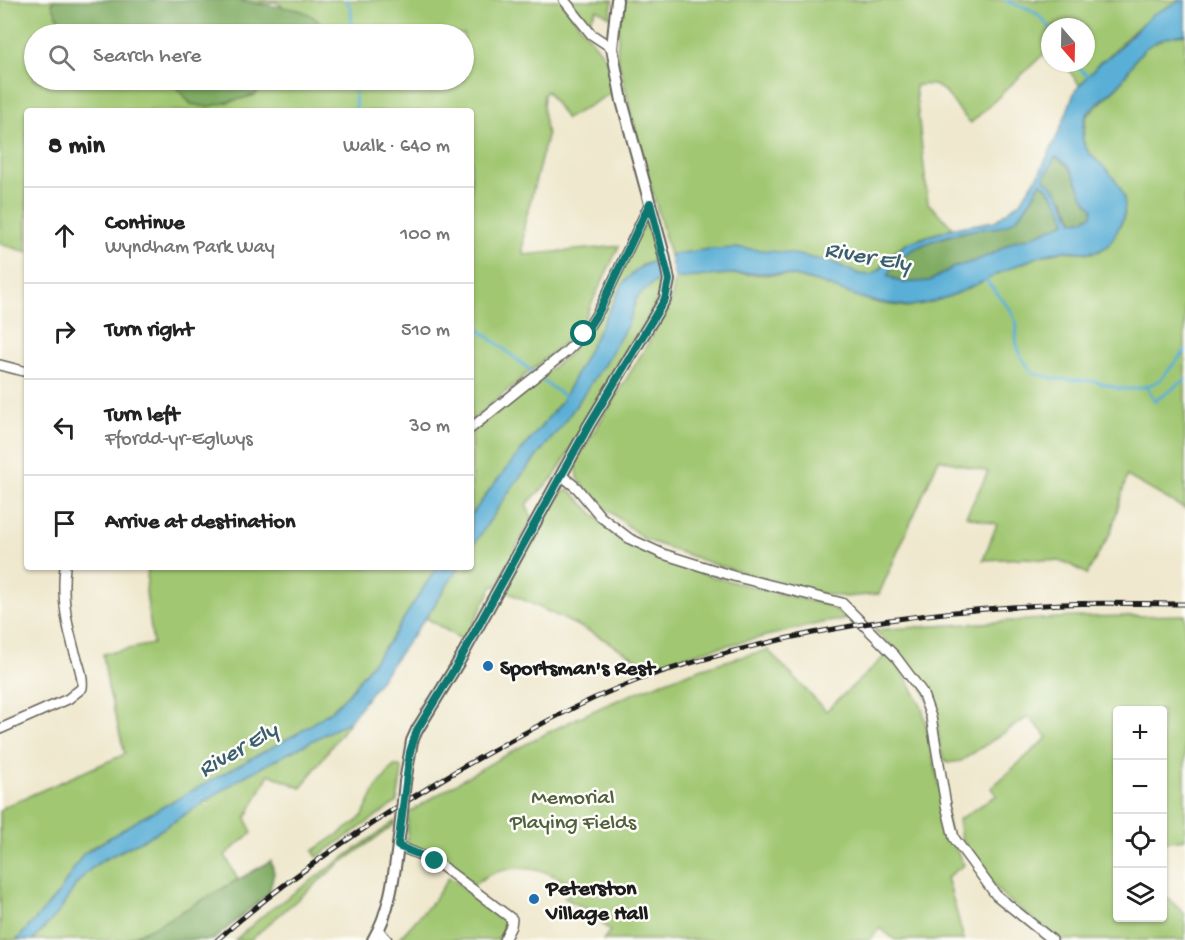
<!DOCTYPE html>
<meta charset="utf-8">
<style>
:root{--surface:#fff;--page:#f6f6f6;--text:#222;--muted:#767676;--line:#e0e0e0}
body{margin:0;font-family:"Gochi Hand",sans-serif;background:var(--page);color:var(--text)}
.controls{position:absolute;right:18px;bottom:18px;display:grid;overflow:hidden;border-radius:6px;box-shadow:0 2px 4px #0004}
.controls button{width:54px;height:54px;display:grid;place-items:center;padding:0;border:0;border-bottom:2px solid var(--line);background:var(--surface);color:var(--text);font:30px sans-serif}
.compass{position:absolute;left:1041px;top:18px;width:54px;height:54px;border-radius:50%;background:var(--surface);box-shadow:0 2px 4px #0004;rotate:160deg}
.stop{position:absolute;width:18px;height:18px;margin:-14px;border:4px solid #0f766e;border-radius:50%;background:#fff}
.stop.end{background:#0f766e;border-color:#fff;box-shadow:0 2px 6px #0008}
.list{margin:0;padding:0;list-style:none}
h2{display:flex;justify-content:space-between;align-items:center;height:78px;margin:0;padding:0 24px;font-size:26px}
h2 small{font-size:20px;font-weight:400;color:var(--muted)}
.list li{display:grid;grid-template-columns:39px 1fr auto;gap:18px;align-items:center;box-sizing:border-box;height:96px;padding:0 24px;border-top:2px solid var(--line)}
.list b{display:block;font-size:22px;white-space:nowrap}
.list p{margin:0;font-size:20px;white-space:nowrap;color:var(--muted)}
.list em{font-size:20px;font-style:normal;color:var(--muted)}
.icon{flex:none;width:33px;height:33px;fill:none;stroke:currentColor;stroke-width:2;stroke-linecap:round;stroke-linejoin:round}
.map{position:relative;flex:none;width:1185px;height:940px;overflow:hidden}
.search{position:absolute;background:var(--surface);box-shadow:0 2px 4px #0004;left:24px;top:24px;width:450px;height:66px;display:flex;align-items:center;gap:15px;box-sizing:border-box;padding:0 21px;border-radius:33px;color:var(--muted);font-size:22px}
.panel{position:absolute;background:var(--surface);box-shadow:0 2px 4px #0004;left:24px;top:108px;width:450px;height:462px;border-radius:6px}
.map>svg:first-child{display:block}
</style>
<div class="map">
<svg width="1185" height="940" viewBox="0 0 1185 940">
<rect width="100%" height="100%" fill="#fdfcf7"/>
<filter id="ink" filterUnits="userSpaceOnUse"><feTurbulence type="fractalNoise" baseFrequency=".0167" numOctaves="2"/><feDisplacementMap in="SourceGraphic" scale="12" xChannelSelector="R" yChannelSelector="G"/><feConvolveMatrix kernelMatrix="1 2 1 2 8 2 1 2 1" color-interpolation-filters="sRGB"/></filter>
<filter id="wash" filterUnits="userSpaceOnUse"><feTurbulence type="fractalNoise" baseFrequency=".008" numOctaves="4" result="noise"/><feDisplacementMap in="SourceGraphic" scale="24" xChannelSelector="R" yChannelSelector="G"/><feGaussianBlur stdDeviation="1.35" result="paint"/><feColorMatrix in="noise" values="0 0 0 0 0 0 0 0 0 0 0 0 0 0 0 0 0 1.4 0 .05"/><feComposite in="paint" operator="in"/></filter>
<g filter="url(#wash)">
<rect width="100%" height="100%" fill="#efe8ce"/>
<g fill="#a1c772" stroke="#5e7247" stroke-width="1.5">
<path d="M0,0h55l-3,4 20,29 5,1h-43v46h136l21,24 17,3 47,-12 9,-12 -3,-3h203v-46h-154h8l-42,-32 -26,2 -13,-4h323l46,58 11,32 -51,29 -19,-28 -3,3 -1,16 4,26 -23,90 -1,29 96,-9 -40,84 -108,91v-310h-444v141l-27,-8z"/>
<path d="M570,0h43l-3,17 -13,-8 -10,15z"/>
<path d="M621,0h561c-43,17 -71,55 -102,86l-16,-23h22v-36h-36v21l-79,75c-22,-18 -22,-45 -56,-37l13,117 25,25c-21,7 -46,12 -62,27 -7,7 -10,16 -19,20 -12,3 -28,-9 -39,-12 -7,-3 -15,-4 -22,-5 -51,-11 -90,-11 -141,-3l-37,-133 -16,-69z"/>
<path d="M1173,34h12v475l-58,-33 -16,56 -24,42 -22,-12 -39,-4 -43,2 14,-36 -31,-8 22,-44 -49,-13 -60,135 -33,3 -29,-4 -104,-29 -69,-25 -53,-43 -13,-18 -2,-17 76,-124 19,-36 4,-22 49,-5 66,1 30,8 57,20 30,4 28,-6 21,-7 42,-21 43,-17 21,-5 30,2 8,-2 9,-7 13,-22 3,-9 -24,-49 -8,-6 -7,-10 -3,-9 3,-22 34,-33 16,-25 10,-12z"/>
<path d="M647,220l6,8 4,32 -15,5 -19,19 -61,117 -72,88 -19,27v-83l98,-79z"/>
<path d="M661,280l1,10 -16,33 -92,154 -28,28 6,12 -36,70 -3,-1 -29,55 -38,-23 33,-51h12v-18l41,-62 52,-64 43,-63 21,-36 9,-27 18,-15z"/>
<path d="M567,490l5,2 35,36 44,28 62,21 117,29 17,14 -21,2 -123,29 -53,16 -55,-33 -92,-44 53,-94z"/>
<path d="M148,567h289l-49,76 -39,50 -18,18 -33,22 -205,114 -10,7 -25,40 -41,46h-17v-129l6,-5 119,-52 -17,-67 -5,-33 50,-10 -7,-52z"/>
<path d="M1185,615v224l-22,3 -1,-132h-44v208h44l1,-24 22,20v26h-125l-57,-44 -15,-17 -27,-41 -3,-18 39,-25 -6,-7 57,-51 -20,-20 -67,44 -14,2c-10,-11 -7,-31 -12,-45 -13,-39 -31,-61 -61,-88l198,-13z"/>
<path d="M768,650l58,61 61,-57 18,22 17,31 30,135 12,23 -17,12 17,63h-69l-15,-12 -10,12h-267l7,-9 -20,-20 -26,-13 10,-7 -4,-3 2,-2c-9,-5 -20,-13 -30,-15 -24,-6 -50,-2 -68,14l-35,-27 -27,-10 -5,-5 1,-30c112,-71 229,-132 360,-163z"/>
<path d="M350,721l-49,67 -32,-14 -23,44 6,15 -27,22 13,25 -78,44 -35,16h-92l26,-28 16,-26 12,-14 15,-11 54,-28 87,-56z"/>
<path d="M394,766h6l2,4 -5,32 -80,55 -4,-6 42,-28 8,-8 13,-27z"/>
<path d="M395,821l-1,4 -56,40 -88,75h-15l32,-28z"/>
<path d="M449,877l53,38c5,8 0,17 -4,25h-100l36,-40z"/>
</g>
<g fill="#80ac64" stroke="#4e6440" stroke-width="1.5">
<path d="M55,0h182c32,10 69,0 88,29 -21,13 -50,1 -74,2l-1,3h-111l-10,-8 -52,8c-14,-4 -20,-17 -25,-30z"/>
<path d="M170,80h91l3,3 -9,12 -47,12 -17,-3z"/>
<path d="M1055,157c23,10 21,36 38,51v7l-11,5 -8,1 -9,-20 -21,-23z"/>
<path d="M1041,182l17,19 9,21 -38,16 -15,3 -20,12 -16,7 -26,8 -22,13 -27,2 -15,-8c6,-27 62,-40 86,-45 11,-2 22,-1 32,-5 16,-7 27,-29 35,-43z"/>
<path d="M271,861l3,12 -5,20 -56,47h-88l35,-16z"/>
</g>
<g fill="#5aafd6" stroke="#3b6679" stroke-width="1.5" fill-rule="evenodd">
<path d="M1185,0v34c-14,1 -27,5 -38,13 -12,9 -18,24 -27,36 -8,11 -30,23 -35,35 -2,6 -3,17 -2,23 3,11 11,17 19,24 22,21 31,40 14,68 -2,3 -4,8 -7,11 -13,14 -30,5 -47,7 -7,1 -15,3 -22,5 -44,15 -83,45 -130,50 -6,1 -12,-2 -18,-2 -30,-2 -57,-18 -86,-25 -40,-11 -90,-4 -131,0l-5,-24 39,-6 33,-1 47,5 45,10 25,11 12,1 10,-6 10,-14 17,-12 45,-15 42,-7 26,-20 18,-27 20,-42 16,-41 25,-29 11,-7 42,-41 26,-13zM1055,157c24,8 20,36 38,51l-1,7 -10,5 -9,1c-11,-21 -9,-25 -29,-43zM1041,182c12,10 22,25 25,40l-37,16 -15,3 -20,12 -16,7 -26,8 -22,13 -27,2 -15,-7c5,-27 62,-42 86,-46 11,-2 22,-1 32,-5 17,-7 26,-29 35,-43z"/>
<path d="M657,260l4,20 -6,2 -18,15 -9,27 -21,36 -43,63 -52,64 -41,62v-33l19,-27 72,-88 61,-117c10,-13 19,-19 34,-24z"/>
<path d="M437,567h22l-30,46 -79,108 -107,56 -87,56 -55,28 -14,11 -12,14 -16,26 -26,28h-16l41,-46 25,-40 57,-35 158,-86 33,-22 18,-18 39,-50z"/>
</g>
<g fill="none" stroke-linecap="round" stroke-linejoin="round">
<g stroke="#5aafd6" stroke-width="3">
<path d="M346,0l5,8 1,26"/>
<path d="M1006,0c5,5 11,5 18,7 12,4 18,11 26,21"/>
<path d="M1073,63l19,16"/>
<path d="M354,80l2,31"/>
<path d="M984,278l27,32 6,15 -1,16 5,16 12,16 24,6 36,2 28,8h13l13,-3 13,-6 25,-29"/>
<path d="M471,323l63,50"/>
<path d="M541,379l25,19"/>
<path d="M1147,387l8,14 30,-21"/>
</g>
</g>
</g>
<g filter="url(#ink)">
<g fill="none" stroke-linecap="round" stroke-linejoin="round">
<g stroke="#66635a" stroke-width="12">
<g id="minor">
<path d="M564,0l27,34 21,14"/>
<path d="M0,365l27,7"/>
<path d="M471,428l95,-76 18,-18 16,-25 50,-106"/>
<path d="M561,475l16,13 24,29 29,22 33,15 70,22 109,27 53,53 27,36 9,25 15,88 8,33 42,57 56,45"/>
<path d="M0,729l68,-30 14,-11c2,-15 -7,-31 -10,-46 -7,-25 -10,-49 -7,-75"/>
<path d="M398,846l37,15 77,58 -1,7 -7,14"/>
<path d="M379,931l8,9"/>
</g>
</g>
<g stroke="#66635a" stroke-width="14">
<g id="tertiary">
<path d="M405,782l7,-41 5,-11 41,-67 131,-238 76,-126 4,-19 -5,-25 -42,-154 -10,-53 5,-48"/>
<path d="M373,940c19,-31 22,-74 27,-110"/>
</g>
</g>
<use href="#minor" stroke="#fff" stroke-width="9"/>
<use href="#tertiary" stroke="#fff" stroke-width="10"/>
<g stroke="#1c1c1c" stroke-width="5">
<path id="rail" d="M217,940c74,-66 161,-123 246,-173 57,-32 114,-64 175,-87 31,-12 64,-20 96,-29 108,-28 219,-42 329,-47 41,-2 82,0 122,0"/>
</g>
<use href="#rail" stroke="#fdfcf7" stroke-width="3" stroke-dasharray="9" stroke-linecap="butt"/>
<g stroke="#66635a" stroke-width="14" stroke-linecap="butt">
<path id="tertiary-bridge" d="M400,830l5,-48"/>
</g>
<use href="#tertiary-bridge" stroke="#fff" stroke-width="10"/>
</g>
</g>
<g fill="none" stroke-linecap="round" stroke-linejoin="round" filter="url(#ink)">
<path stroke="#0f766e" stroke-width="8" d="M435,861l-37,-15 12,-94 7,-22 41,-67 131,-238 76,-126 4,-19 -19,-77 -50,106 -16,25"/>
</g>
<g fill="#1f6fb2" stroke="#fdfcf7" stroke-width="2">
<circle cx="488" cy="666" r="6"/>
<circle cx="534" cy="899" r="6"/>
</g>
<g text-anchor="middle" stroke-width="5" stroke-linejoin="round" paint-order="stroke">
<g font-size="22" font-weight="bold" fill="#1c1c1c" stroke="#fdfcf7" text-anchor="start">
<text x="500" y="674">Sportsman's Rest</text>
<text x="546" y="894">Peterston<tspan x="546" dy="25">Village Hall</tspan></text>
</g>
<g font-size="22" fill="#51603e" stroke="#fdfcf7">
<text x="573" y="803">Memorial<tspan x="573" dy="25">Playing Fields</tspan></text>
</g>
<g font-size="24" font-style="italic" fill="#385e70" stroke="#fdfcf7">
<text transform="translate(868 255) rotate(10)" y="8">River Ely</text>
<text transform="translate(237 748) rotate(-30)" y="8">River Ely</text>
</g>
</g>
</svg>
<div class="controls">
<button>+</button>
<button>−</button>
<button><svg class="icon" aria-label="locate" viewBox="0 0 24 24"><circle cx="12" cy="12" r="6"/><path d="M12 2v4M12 18v4M2 12h4M18 12h4"/></svg></button>
<button><svg class="icon" aria-label="layers" viewBox="0 0 24 24"><path d="M12 4l9 5-9 5-9-5zM3 14l9 5 9-5"/></svg></button>
</div>
<svg class="compass" viewBox="-18 -18 36 36"><path d="M0-13l5 13h-10z" fill="#e53935"/><path d="M0 13l5-13h-10z" fill="#767676"/></svg>
<div class="stop" style="left:584px;top:334px"></div>
<div class="stop end" style="left:435px;top:861px"></div>
<div class="search"><svg class="icon" aria-label="search" viewBox="0 0 24 24"><circle cx="10" cy="10" r="6"/><path d="M15 15l6 6"/></svg>Search here</div>
<section class="panel">
<h2>8 min<small>Walk · 640 m</small></h2>
<ul class="list">
<li><svg class="icon" aria-label="ahead" viewBox="0 0 24 24"><path d="M12 20V5M6 11l6-6 6 6"/></svg><div><b>Continue</b><p>Wyndham Park Way</p></div><em>100 m</em></li>
<li><svg class="icon" aria-label="right" viewBox="0 0 24 24"><path d="M7 20v-9h11M14 6l5 5-5 5"/></svg><div><b>Turn right</b></div><em>510 m</em></li>
<li><svg class="icon" aria-label="left" viewBox="0 0 24 24"><path d="M17 20v-9H6M10 6l-5 5 5 5"/></svg><div><b>Turn left</b><p>Ffordd-yr-Eglwys</p></div><em>30 m</em></li>
<li><svg class="icon" aria-label="arrive" viewBox="0 0 24 24"><path d="M6 21V4h12l-3 4 3 4H6"/></svg><div><b>Arrive at destination</b></div></li>
</ul>
</section>
</div>
